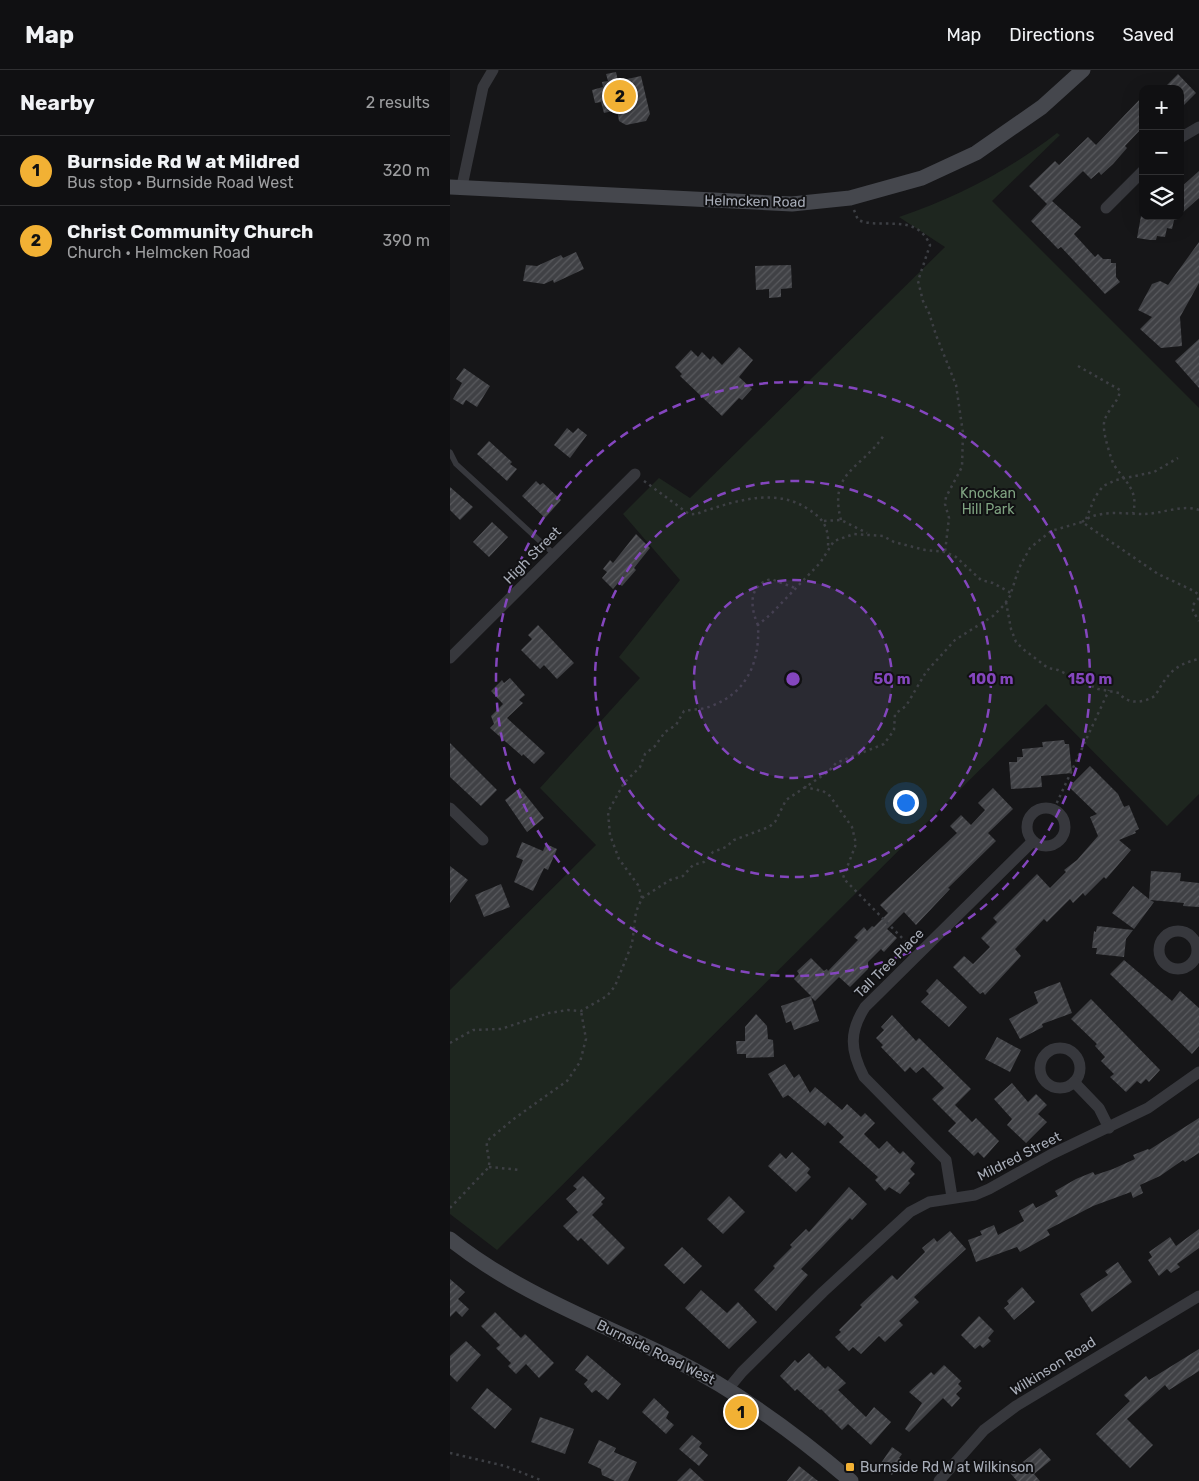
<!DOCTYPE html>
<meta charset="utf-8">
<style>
:root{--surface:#101012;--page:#1e1e20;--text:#f1f3f6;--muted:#9c9d9f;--line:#303032;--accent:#f2b134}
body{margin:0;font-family:Rubik,sans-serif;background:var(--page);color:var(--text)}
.controls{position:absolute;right:15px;top:15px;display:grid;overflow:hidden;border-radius:10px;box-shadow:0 5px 20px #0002}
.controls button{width:45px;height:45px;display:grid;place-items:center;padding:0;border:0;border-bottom:1px solid var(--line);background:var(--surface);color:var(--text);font:25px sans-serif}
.you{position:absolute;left:455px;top:732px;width:18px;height:18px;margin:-12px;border:4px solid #fff;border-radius:50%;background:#1a73e8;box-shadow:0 0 0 8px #1a73e833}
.badge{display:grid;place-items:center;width:32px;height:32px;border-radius:50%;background:var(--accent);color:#111;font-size:16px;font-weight:700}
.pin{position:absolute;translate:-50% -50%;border:2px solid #fff;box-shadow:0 1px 5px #0006}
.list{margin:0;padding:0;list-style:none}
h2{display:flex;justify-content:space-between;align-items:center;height:65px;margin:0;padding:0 20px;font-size:21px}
h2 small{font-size:16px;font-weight:400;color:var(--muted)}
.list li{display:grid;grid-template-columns:32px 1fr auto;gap:15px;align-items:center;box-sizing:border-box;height:70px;padding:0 20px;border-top:1px solid var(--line)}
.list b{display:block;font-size:19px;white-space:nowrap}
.list p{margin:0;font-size:16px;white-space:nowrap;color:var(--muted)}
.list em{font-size:16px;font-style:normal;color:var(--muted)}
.icon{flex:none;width:28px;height:28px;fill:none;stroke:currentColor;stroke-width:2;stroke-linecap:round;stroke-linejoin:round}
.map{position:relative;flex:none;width:749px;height:1411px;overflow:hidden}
header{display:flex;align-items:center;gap:30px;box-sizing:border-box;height:70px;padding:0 25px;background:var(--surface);border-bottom:1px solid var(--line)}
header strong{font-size:24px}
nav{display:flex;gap:28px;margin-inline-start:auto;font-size:18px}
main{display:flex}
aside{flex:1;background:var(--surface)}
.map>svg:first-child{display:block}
</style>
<header>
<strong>Map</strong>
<nav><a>Map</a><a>Directions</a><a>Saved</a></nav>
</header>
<main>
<aside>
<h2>Nearby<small>2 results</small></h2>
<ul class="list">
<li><span class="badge">1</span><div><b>Burnside Rd W at Mildred</b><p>Bus stop · Burnside Road West</p></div><em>320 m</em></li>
<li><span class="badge">2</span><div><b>Christ Community Church</b><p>Church · Helmcken Road</p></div><em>390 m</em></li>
</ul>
</aside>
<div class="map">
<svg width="749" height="1411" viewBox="0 0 749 1411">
<defs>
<pattern id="building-hatch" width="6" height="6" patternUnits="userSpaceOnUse" patternTransform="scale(1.25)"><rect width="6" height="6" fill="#404145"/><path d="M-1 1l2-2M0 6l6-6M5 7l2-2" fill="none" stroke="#595a5e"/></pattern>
</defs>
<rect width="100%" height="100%" fill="#161618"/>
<path fill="#1e261f" d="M607,63l3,2 -68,66 207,207v386l-32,32 -121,-122 -549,546 -47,-36v-224l146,-145 -56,-57 100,-110 -21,-21 61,-77 -57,-66 36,-36 31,20 255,-251 -46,-30c59,-20 109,-46 158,-84z"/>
<g fill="url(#building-hatch)">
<path d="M166,2l2,9 23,-5 9,38 -4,7 -20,4 -7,-4 -2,-11 -13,3 -3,-11 -6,1 -3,-13 11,-3 -1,-5 6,-1 -2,-7z"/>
<path d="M728,4l18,19 -16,16v-20h-17z"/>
<path d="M693,26v31l-18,19 2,2 -14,16 -12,11 -2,-3 -8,7 -8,-8 -31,30 29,26 -7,7 21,23 3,-3 5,5h8v4h5v14l4,5 -15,12 -44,-47 -3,2 -27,-28 16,-17 -18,-18 26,-25 4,4 29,-28 8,8z"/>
<path d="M749,101v27l-19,17v-27z"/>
<path d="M691,146h34l-3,13 -5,-1 -2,9 -8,-1 -1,4h-6l-13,-2z"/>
<path d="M749,172v41l-19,34 2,29 -21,2 -21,-19 12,-12 -14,-7 14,-26 8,-3 8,4z"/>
<path d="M126,182l8,17 -30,14 -1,-3 -9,4 -21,-3 3,-16 11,1 24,-11 2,3z"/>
<path d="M341,195l1,23 -11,1v8l-12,1v-9l-13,1 -1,-24z"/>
<path d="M749,269v49l-24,-27z"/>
<path d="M289,277l14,13 -14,17 13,12 -10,11 -3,-2 -17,18 -42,-40 2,-2 -7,-7 16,-17 7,7 4,-5 8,8 3,-4 9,9z"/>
<path d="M14,298l26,18 -13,21 -11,-7 -3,5 -10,-6 9,-16 -6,-4z"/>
<path d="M117,358l6,5 5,-5 9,7 -17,23 -16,-13z"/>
<path d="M39,371l23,21 -2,2 7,5 -10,12 -30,-27z"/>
<path d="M86,411l4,4 3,-2 18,17 -16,18 -23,-22z"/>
<path d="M0,417l23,20 -13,13 -10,-10z"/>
<path d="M42,452l16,15 -19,20 -16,-15z"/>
<path d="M186,464l14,14 -16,20 2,2 -14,16 -4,-3 -5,6 -11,-11 5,-6 -4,-3 7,-9 3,3z"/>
<path d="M88,555l36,38 -17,16 -13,-14 -4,4 -19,-19 11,-11 -4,-4z"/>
<path d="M60,608l15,17 -6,5 4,3 -16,15 38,35 -11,11 -11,-10 -1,2 -32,-28 4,-4 -3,-8 12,-12 -12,-13 11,-11 2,3z"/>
<path d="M614,670l1,4h4l3,29 -31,3 1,11 -31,2 -2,-27h8v-5h6l-1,-8 21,-2 -1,-5z"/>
<path d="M0,673l47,47 -16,16 -31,-29z"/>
<path d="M640,696l28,28 6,13 5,-2 10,24 -4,2 1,2 -17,7 12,10 -25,29 -2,-2 -19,19 -2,-3 -10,10 -3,-4 -23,23 -3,-3 -29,30 6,7 -36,39 -2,-3 -3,2 -27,-27 11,-11 9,8 17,-17 -9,-9 16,-16 -4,-4 44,-44 13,14 16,-16 -2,-2 13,-10 21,-24 -8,-19 7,-3 -28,-27z"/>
<path d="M70,718l24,30 -17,14 -22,-32z"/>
<path d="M543,718l20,21 -25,24 8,8 -48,47 2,1 -34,36 -12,-13 -17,17 10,9 -13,14 -3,-3 -13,13v7l-18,18 -11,-10 -24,24 -4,-4 8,24 -25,9 -3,-9 -5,2 -5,-17 30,-10 -17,-17 5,-5 -2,-3 14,-13 13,13 3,-2 1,2 30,-31 -4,-3 10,-10 3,4 5,-5 2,1 14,-14 -8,-8 77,-72 -7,-7 11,-11 10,10 14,-15 -7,-7z"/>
<path d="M72,772l21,9 3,-7 11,5 -9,21 -4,-2 -11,23 -19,-9 9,-22 -7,-3z"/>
<path d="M0,796l18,14 -18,23z"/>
<path d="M701,801l30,2 -1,8 19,2v24l-16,-1 1,-3 -34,-3 4,2 -20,27 -22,-16 21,-27 16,13z"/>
<path d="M51,814l9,23 -26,10 -9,-22z"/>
<path d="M647,856l36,4 -7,9 -2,18 -28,-3 1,-6h-5l2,-17 2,1z"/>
<path d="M674,890l48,41 8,-10 19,17v38l-7,8 -82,-80z"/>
<path d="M487,909l30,28 -18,20 -28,-25 8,-8 -3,-3z"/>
<path d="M610,912l12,31 -30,11 1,3 -23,12 -11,-20 29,-16 -4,-11z"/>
<path d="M641,929l69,71 -11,12 -3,-3 -5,5 -4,-3 -11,11 -16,-15 4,-3 -13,-13 4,-4 -10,-11 2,-2 -26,-25z"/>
<path d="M306,944l11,12 1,13 5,1 1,17 -28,1v-4h-9l-1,-13h9v-14z"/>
<path d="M442,945l24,26 3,-3 52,51 -16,16 17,17 4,-4 23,23 -15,17 -6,-6 -4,4 -26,-25 8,-8 -24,-24 12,-11 -21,-21 -7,6 -6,-6 -5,5 -24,-25 2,-2 -7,-7 8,-8 -3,-3z"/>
<path d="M547,967l24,13 -11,22 -25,-13z"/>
<path d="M335,994l9,14 5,-4 11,19 5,-6 27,23 5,-6 14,13 4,-4 10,10 -11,11 15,15 8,-8 13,13 3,-3 12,12 -5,6 5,5 -7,7 2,2 -10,11 -11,-7 -4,4 -10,-11 3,-3 -39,-35 5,-5 -16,-15 -3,4 -37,-31 -5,3 -15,-24z"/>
<path d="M562,1013l16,19 8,-8 11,11 -9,9 9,8 -21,21 -19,-18 5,-6 -18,-20z"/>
<path d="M749,1048v35l-14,9 -2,-2 -23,16 -20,9 3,8 -10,5 -2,-6 -38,14 -46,24 3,5 -30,17 -3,-5 -41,15 -8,-22 14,-5 -2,-4 14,-6 4,10 26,-14 -5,-10 14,-8 3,5 22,-12 -3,-5 21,-12 17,-7 2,3 18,-6 22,-10 -2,-4 15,-6 1,1z"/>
<path d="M342,1082l18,17 -3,4 4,4 -15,15 -28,-26 12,-13 6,6z"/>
<path d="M133,1106l22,22 -4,4 2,2 -11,11 33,33 -17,17 -27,-27 -3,3 -15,-15 15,-14 -12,-13 11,-10 -4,-3z"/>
<path d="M399,1117l18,17 -15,16 -2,-2 -49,51 7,6 -32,36 -22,-21 21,-22 -2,-2 19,-19 -2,-2 16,-16 3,3z"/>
<path d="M279,1126l16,16 -22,22 -16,-15z"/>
<path d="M749,1159v19l-22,16 3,3 -9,6 -4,-4 -8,7 -11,-16 4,-3 -3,-5 21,-15 6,9z"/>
<path d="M500,1161l16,18 -52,48 5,5 -20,19 4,4 -18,17 -6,-6 -18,18 -8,-7 -4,4 -14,-14 6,-5 -2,-2 23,-23 -2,-2 32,-30 5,5 28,-28 -3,-4 12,-10 3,4z"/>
<path d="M232,1177l20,19 -18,18 -20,-19z"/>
<path d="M668,1192l14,20 -40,30 -12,-18 28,-19 -3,-4z"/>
<path d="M0,1209l15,13 -7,7 11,10 -7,8 -6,-6 -6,6z"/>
<path d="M572,1217l13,15 -21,18 -10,-12 5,-4 -2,-3z"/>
<path d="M251,1220l26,23 11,-11 19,20 -28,27 -44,-41z"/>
<path d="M45,1242l26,26 4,-4 29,29 -15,15 -13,-14 -10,10 -8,-8 3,-3 -15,-15 4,-3 -19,-19z"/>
<path d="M529,1246l15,15 -6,7 3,3 -8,7 -3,-3 -5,4 -14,-14z"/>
<path d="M16,1271l15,14 -24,27 -7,-7v-19z"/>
<path d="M749,1279v22l-30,19 -4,-5 -38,34 26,26 -23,23 -34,-34 34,-33 -6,-6 22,-19 3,4z"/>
<path d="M359,1283l16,16 3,-3 18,17 -8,7 28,27 8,-10 17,15 -20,23 -23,-21 -6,6 -21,-21 -1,1 -23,-21 -2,2 -15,-15 15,-16 3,3z"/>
<path d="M137,1285l34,29 -13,16 -12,-10 -4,3 -8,-9 4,-4 -13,-10z"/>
<path d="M494,1295l17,16 -3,3 4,4 -6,6 4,4 -8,9 -9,-9 -34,34 -4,-3 17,-26 -13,-11 22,-20 3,3z"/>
<path d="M37,1318l25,21 -17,20 -24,-21z"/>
<path d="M204,1328l15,14 -3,6 8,7 -8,9 -24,-22z"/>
<path d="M90,1347l34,12 -9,25 -34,-12z"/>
<path d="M242,1365l10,8 -3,4 9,8 -9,11 -20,-17z"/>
<path d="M149,1370l17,8 -2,4 23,10 -9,19h-13l-13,-6 -1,-6 -13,-6z"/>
<path d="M442,1377l10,7 -3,4 3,2 -10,15 -13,-9z"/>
<path d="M590,1378l11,12 -17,14 6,7h-23l-11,-13 8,-7 4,5z"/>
<path d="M349,1396l19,15h-31z"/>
<path d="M240,1398l14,13h-27z"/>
</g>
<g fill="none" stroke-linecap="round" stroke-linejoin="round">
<g stroke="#3d3f44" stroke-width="2.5" stroke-dasharray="2.5 4" stroke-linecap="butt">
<path d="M404,140l4,10c24,10 58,-8 72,25l-12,36 5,20 6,12 7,22 20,50 7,48 -1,34 -16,30 -1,7 4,14 -4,34"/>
<path d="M628,296l42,24c-1,14 -18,23 -16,38 0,8 7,31 10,37 11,17 25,25 19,48"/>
<path d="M194,411l45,33c9,1 13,-3 22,-5 31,-10 67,-20 97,0 16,10 21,19 20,38"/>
<path d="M636,449l9,-22 8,-11 13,-6 38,-8 24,-14"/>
<path d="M391,450c-13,-49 21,-51 43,-85"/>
<path d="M374,451l17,-1 26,13"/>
<path d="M632,452c17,-13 42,-8 62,-8 17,0 38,-10 55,-4"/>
<path d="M749,528l-6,7v6l6,10"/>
<path d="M556,532l5,27 5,13 7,7 25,19 10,2 40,19 21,4c9,12 24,10 36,3 13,-22 18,-31 44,-37"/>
<path d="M308,555c-8,-18 -10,-40 13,-46l24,9"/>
<path d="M354,717l19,4 7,5 22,31 4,17 -13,34 67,68"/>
<path d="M604,739l55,-119"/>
<path d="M192,828l-4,-13 -19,-26 -9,-24 -2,-23 16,-29 16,-16 5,-13 10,-8 10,-14 11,-7 8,-14c9,-2 18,-1 27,-5 36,-13 49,-44 47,-81l13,-11 49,-51 14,-22 20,-7 29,2 11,6 31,8 20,2 11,5 25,23 12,3 18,10"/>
<path d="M0,973l23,-13 28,-1 48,-16 19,-3 13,1 26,-15 8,-10 17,-42 4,-32 6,-14 28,-18 13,-4 10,-11 11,-3 9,-10 13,-5 8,-7 35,-13 6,-5 11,-22 42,-28 8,-9 48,-19 10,-14 1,-16 11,-8 20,-34 29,-32 38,-24 11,-11 6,-9 9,-28 11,-20 21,-17 31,-9 76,52 36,17 5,4"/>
<path d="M39,1097l32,3"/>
<path d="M0,1138l39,-41c1,-9 -3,-16 -2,-26l28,-23 52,-37 13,-19 6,-23 -5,-28"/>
<path d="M0,1383l55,13 38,15"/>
</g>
<path stroke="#37383d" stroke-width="5.5" d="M0,382l6,12 98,90"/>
<g stroke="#37383d" stroke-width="11">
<path d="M730,68l19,-11"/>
<path d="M12,116l21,-99 10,-17"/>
<path d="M656,138l37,-37"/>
<path d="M0,588l185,-184"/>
<circle cx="596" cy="757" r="19"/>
<path d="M0,738l33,32"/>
<circle cx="728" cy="880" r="19"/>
<circle cx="610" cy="998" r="20"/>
<path d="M624,1012l25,26 10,20"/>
<path d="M502,1127l-6,-37 -82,-83c-14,-27 -15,-45 1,-70l168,-166"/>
<path d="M278,1319l14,-17 81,-80 87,-80 19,-10 46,-7 14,-6 63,-35 96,-46 51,-36"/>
<path d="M489,1411l45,-51 32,-24 183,-110"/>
</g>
<g stroke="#45474d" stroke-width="15">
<path d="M0,117l342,17 58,-6 72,-20 54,-25 66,-46 41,-37"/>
<path d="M0,1169c66,53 148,83 223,120 65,32 123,75 178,122"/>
</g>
</g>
<circle cx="343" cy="609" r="99" fill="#8446be" fill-opacity=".12"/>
<g fill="none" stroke="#8446be" stroke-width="2.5" stroke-dasharray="9 6">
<circle cx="343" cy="609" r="99"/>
<circle cx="343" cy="609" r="198"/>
<circle cx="343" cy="609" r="297"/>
</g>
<rect fill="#f2b134" stroke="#111113" stroke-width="2" x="395" y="1392" width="10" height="10" rx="2.5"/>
<g text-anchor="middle" stroke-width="4" stroke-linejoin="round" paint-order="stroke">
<g font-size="14" fill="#a8adb8" stroke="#111113">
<text transform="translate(305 131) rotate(1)" y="5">Helmcken Road</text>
<text transform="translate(82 485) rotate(-45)" y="5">High Street</text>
<text transform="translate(439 893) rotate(-45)" y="5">Tall Tree Place</text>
<text transform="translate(569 1086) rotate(-27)" y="5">Mildred Street</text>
<text transform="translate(206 1282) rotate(26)" y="5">Burnside Road West</text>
<text transform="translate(603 1296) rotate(-32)" y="5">Wilkinson Road</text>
</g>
<g font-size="14" fill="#7fa381" stroke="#111113">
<text x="538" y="428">Knockan<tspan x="538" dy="16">Hill Park</tspan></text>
</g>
<g font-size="14" fill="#a8adb8" stroke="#111113" text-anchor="start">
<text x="410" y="1402">Burnside Rd W at Wilkinson</text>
</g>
</g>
<circle cx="343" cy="609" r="8" fill="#8446be" stroke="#111113" stroke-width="2.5"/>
<g font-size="15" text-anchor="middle" font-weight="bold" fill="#8446be" stroke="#111113" stroke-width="4" stroke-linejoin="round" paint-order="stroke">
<text x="442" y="614">50 m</text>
<text x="541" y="614">100 m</text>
<text x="640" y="614">150 m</text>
</g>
</svg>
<div class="controls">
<button>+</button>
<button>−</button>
<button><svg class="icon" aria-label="layers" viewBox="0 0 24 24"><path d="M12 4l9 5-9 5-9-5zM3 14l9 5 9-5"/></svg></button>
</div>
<div class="you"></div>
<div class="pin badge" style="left:291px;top:1342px">1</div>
<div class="pin badge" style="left:170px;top:26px">2</div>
</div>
</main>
